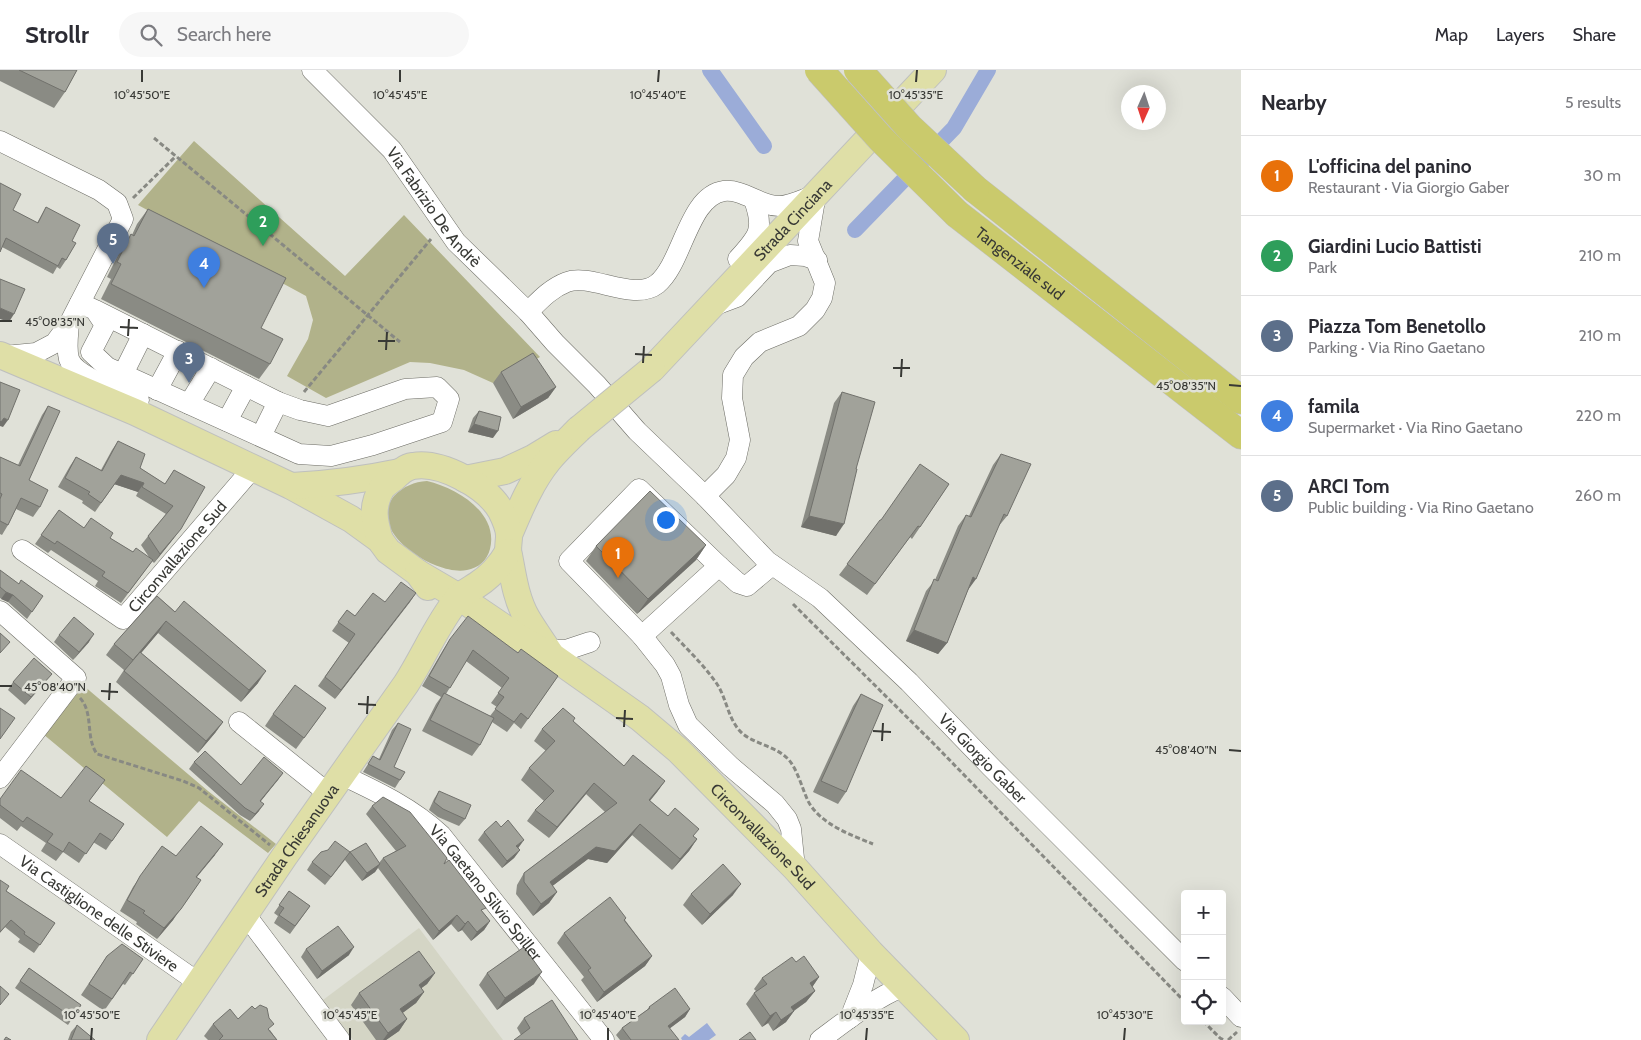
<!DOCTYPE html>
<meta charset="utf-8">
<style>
:root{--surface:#fff;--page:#f7f7f7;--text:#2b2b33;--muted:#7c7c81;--line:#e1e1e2;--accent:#3452c3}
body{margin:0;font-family:Cabin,sans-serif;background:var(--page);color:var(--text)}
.controls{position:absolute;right:15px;bottom:15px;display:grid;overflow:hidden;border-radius:5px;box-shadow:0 5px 20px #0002}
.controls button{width:45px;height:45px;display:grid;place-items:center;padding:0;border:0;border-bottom:1px solid var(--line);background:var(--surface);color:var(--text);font:25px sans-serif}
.compass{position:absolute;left:1121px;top:15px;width:45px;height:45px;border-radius:50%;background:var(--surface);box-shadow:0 5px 20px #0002;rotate:183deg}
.you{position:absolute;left:665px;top:449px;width:18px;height:18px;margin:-12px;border:4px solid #fff;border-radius:50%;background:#1a73e8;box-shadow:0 0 0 8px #1a73e833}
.badge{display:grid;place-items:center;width:32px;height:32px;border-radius:50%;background:var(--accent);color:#fff;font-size:16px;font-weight:700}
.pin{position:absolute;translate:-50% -41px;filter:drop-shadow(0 1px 2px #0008)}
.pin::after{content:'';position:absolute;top:26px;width:18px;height:15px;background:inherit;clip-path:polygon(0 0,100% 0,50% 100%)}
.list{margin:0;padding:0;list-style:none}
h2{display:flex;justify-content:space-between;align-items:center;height:65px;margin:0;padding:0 20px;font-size:21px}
h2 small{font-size:16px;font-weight:400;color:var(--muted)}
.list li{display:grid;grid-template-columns:32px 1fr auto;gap:15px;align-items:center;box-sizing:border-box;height:80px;padding:0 20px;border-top:1px solid var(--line)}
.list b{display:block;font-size:19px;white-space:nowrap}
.list p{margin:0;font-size:16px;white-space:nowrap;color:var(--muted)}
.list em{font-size:16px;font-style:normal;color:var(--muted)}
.icon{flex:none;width:28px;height:28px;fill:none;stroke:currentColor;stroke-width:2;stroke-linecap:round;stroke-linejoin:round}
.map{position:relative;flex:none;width:1241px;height:970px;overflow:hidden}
header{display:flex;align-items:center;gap:30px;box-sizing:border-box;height:70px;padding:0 25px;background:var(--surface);border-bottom:1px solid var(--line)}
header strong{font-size:24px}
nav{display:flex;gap:28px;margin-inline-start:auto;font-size:18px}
.search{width:350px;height:45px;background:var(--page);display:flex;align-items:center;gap:12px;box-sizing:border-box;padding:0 18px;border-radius:28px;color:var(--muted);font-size:19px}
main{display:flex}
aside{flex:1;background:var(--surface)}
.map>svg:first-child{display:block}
</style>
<header>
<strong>Strollr</strong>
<div class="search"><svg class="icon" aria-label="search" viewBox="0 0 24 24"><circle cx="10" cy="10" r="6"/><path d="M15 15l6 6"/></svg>Search here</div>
<nav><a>Map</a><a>Layers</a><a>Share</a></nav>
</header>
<main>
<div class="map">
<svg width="1241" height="970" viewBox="0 0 1241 970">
<rect width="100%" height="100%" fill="#e0e1d8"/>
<path fill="#d4d5c5" d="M419,858l84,112h-150l-30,-40z"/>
<g fill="#b1b28a">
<path d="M194,71l151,135 59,-61 136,142 -47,26 -29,-13 -34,-7 -20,-1 -84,36 -39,-22 21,-37 5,-19 -7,-24 -168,-91z"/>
<path d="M427,411c30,7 72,32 63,68 -3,12 -12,19 -23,21 -31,7 -103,-39 -73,-74 10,-10 20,-14 33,-15z"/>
<path d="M84,616l124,105 68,53 -8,9 -69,-52 -32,36 -124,-103z"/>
</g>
<path fill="#9bacd8" d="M707,953l9,12 -7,5h-27l-1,-2 4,-4 4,3z"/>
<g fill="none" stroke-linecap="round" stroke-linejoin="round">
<g stroke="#9bacd8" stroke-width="16">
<path d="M710,0l54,76"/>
<path d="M855,160l99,-102 34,-58"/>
</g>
<g stroke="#6c6c65" stroke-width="21">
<g id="minor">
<path id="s1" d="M312,0l80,80 64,92 72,70 27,31 42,42 40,46 68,65 62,65 53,37 89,84 82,85 194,194"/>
<path d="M0,71l99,49 18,13 6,16 -54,105 -14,19 -19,10 -31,3"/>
<path d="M738,189c20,-22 27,-29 16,-59"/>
<path d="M80,233l15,7 183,92 22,8 28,6 77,-27 32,-2 12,12 -7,23 -69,23 -42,11 -32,-2 -192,-87 -16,-15 14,-27 -10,-15"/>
<path d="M713,236l24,-9 32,-34 21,-8 15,1 12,4"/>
<path d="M528,242c12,-12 23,-24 39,-30 24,-9 67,20 90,2 26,-21 31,-88 67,-93 20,-2 35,15 55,15 11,0 25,-7 36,-11"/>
<path d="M69,254c-1,12 -3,24 0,35 6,17 53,34 70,41"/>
<path d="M123,304l20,-40"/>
<path d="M157,320l21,-39"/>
<path d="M189,334l22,-36"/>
<path d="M227,351l19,-35"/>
<path d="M261,366l17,-34"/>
<path d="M705,426l21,-21 10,-17 4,-18 -8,-42 1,-23 11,-18 16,-15 39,-16 16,-16 7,-12 3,-15 -17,-42 8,-47"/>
<path id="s2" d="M22,480l101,69 129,-150"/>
<path d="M719,496l-80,-77 -70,72 73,75 23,29 6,11 8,29 9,20 42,41 45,38 12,15 4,10 4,39"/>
<path d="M0,541l76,67 -76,100"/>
<path d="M642,566l77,-70 19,17 9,3 25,-21"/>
<path d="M548,580h18l24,-8"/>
<path d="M239,652l90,72"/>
<path id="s3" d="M342,705c36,17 70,33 99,60l163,205"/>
<path id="s4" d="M0,774l199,139"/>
<path d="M245,844l95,126"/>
<path d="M1222,927l19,20"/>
<path d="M850,948l13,-33 8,-32"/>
<path d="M820,970c27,-20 53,-41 84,-54"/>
</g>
</g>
<g stroke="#bfc0be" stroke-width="28">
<g id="major">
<path d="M0,285l135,57 156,74 60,33 29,21 8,11 30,22 10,14"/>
<path id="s5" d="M652,299l281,-299"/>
<path d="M465,409l40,-8 28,-13 23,-14"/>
<path d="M292,416c39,-2 70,-6 108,-14"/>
<path d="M509,465c11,-26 22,-53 40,-75 9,-11 20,-21 30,-31"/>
<path d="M380,470c-6,-19 -9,-34 2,-52 3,-4 8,-7 12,-10 5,-5 11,-11 19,-12 28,-5 74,20 88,45 4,8 8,16 8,25 0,7 -2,13 0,19 4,21 7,44 18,63 7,12 15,23 23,35"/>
<path id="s6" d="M418,503l41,24 59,40 34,19 88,62 38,32 117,118 76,85 85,87"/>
<path id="s7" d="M160,970l124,-183 122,-173c18,-28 31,-60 52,-86 5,-5 13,-9 19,-13 14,-9 23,-19 31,-33"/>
</g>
</g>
<g stroke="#bfc0be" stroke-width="29">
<g id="highway">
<path d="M975,119l266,211"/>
<path id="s8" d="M957,144l284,221"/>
</g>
</g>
<g stroke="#888983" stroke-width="3" stroke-dasharray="5 2.5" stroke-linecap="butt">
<path d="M154,68l246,204"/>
<path d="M133,128l43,-42"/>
<path d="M304,322l127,-153"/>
<path d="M793,534l141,140 251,258"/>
<path d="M671,562c16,17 33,33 46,52 10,15 11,37 26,50 14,11 33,12 46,26 9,11 13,28 19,41 12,23 43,34 65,43"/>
<path d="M80,628c14,15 5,39 17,56l86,27 16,7 71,57"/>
<path d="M1203,951l17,17 4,2"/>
<path d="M1228,970l9,-8"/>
</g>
<use href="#minor" stroke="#fff" stroke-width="20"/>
<use href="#major" stroke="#dfdfa7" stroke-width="26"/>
<use href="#highway" stroke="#caca6c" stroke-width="28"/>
<g stroke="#bfc0be" stroke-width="28" stroke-linecap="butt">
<path id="major-bridge" d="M579,359l73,-60"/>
</g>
<g stroke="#bfc0be" stroke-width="29" stroke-linecap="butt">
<g id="highway-bridge">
<path d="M819,0l62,69 76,75"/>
<path d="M858,0l51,57 66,62"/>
</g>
</g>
<use href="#major-bridge" stroke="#dfdfa7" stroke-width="26"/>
<use href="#highway-bridge" stroke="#caca6c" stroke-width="28"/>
</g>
<g fill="#8a8b84" fill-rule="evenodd">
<path d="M0,0h77l-12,22 -11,16 -54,-27z"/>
<path d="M46,137l26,34 -6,19 -6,9 -3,-2 -4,7 -51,-27 11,-37 24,13z"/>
<path d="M148,139l113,119 9,36 -11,15 -158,-80 10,-20 -4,-2 14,-28 11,-14 5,-11z"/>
<path d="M501,302l55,15 -8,11 -35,21 -20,-36z"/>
<path d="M842,322l14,77 -20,67 -35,-9 33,-124z"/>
<path d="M48,336l-19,74 11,27 -7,10 -17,-8 -8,16 -6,10 -2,-1v-77l18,8 24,-50z"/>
<path d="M479,341l14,27 -25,-6 5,-14z"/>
<path d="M118,371l22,27 25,16 9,-14v68l-20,25 -2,-2 -31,42 -26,-17 3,-5 -47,-31 -3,3 -13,-9 24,-34 25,18 26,10 23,14 16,5 -8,-12 25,-31 -30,-18 2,-4 -24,-8 -19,28 -13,-9 1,-2 -25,-14 12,-21 6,-9 25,13 11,-20z"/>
<path d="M1001,384l6,62 -9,11 -30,63 -21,53 -9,11 -32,-13 20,-50 9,-11 23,-54 8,-11 3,1 24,-51z"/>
<path d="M949,414l-37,55 -2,-2 -43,58 -28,-20 42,-55z"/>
<path d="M706,475l-10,15 -59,54 -51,-53 10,-15z"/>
<path d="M0,500l38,33 -11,16 -19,-17 -8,-4z"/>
<path d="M416,523l-81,106 -17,-13 31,-43 -17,-12 15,-21 8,6 30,-14z"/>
<path d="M157,526l101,87 -17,19 -83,-69 -17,20 82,69 -8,11 -17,20 -82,-71 8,-12 -18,-15 8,-11z"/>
<path d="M59,565l30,7 -16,18 -19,-18z"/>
<path d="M450,569l68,14 40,23 -37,53 -7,-6 -7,9 -15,-10 -12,23 -8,11 -50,-25 14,-27 5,-7 -19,-11 21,-36zM466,591l36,27 -11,15 6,4 -7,9 -44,-22z"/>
<path d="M46,611l-21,24 -17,-15 5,-8z"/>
<path d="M861,624l-15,98 -8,12 -25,-12 40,-86z"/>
<path d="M326,638l-30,41 -31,-23 8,-12z"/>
<path d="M573,651l51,45 41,15 -8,11 -7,9 18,15 29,23 -8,12 -17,19 -40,-35 -25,28 -19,-4 -36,27 5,6 -8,11 -16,13 -17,-22 1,-9 7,-12 81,-61 -19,-18 -37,44 -22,-17 8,-11 9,-9 -23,-21 8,-12 17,-17 -12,-10 8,-12z"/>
<path d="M398,653l-4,44 6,13 -5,8 -32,-16 10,-16 6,3 13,-29z"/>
<path d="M194,692l47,23 42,-12 -22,28 -2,10 -9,10 -10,-6 -51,-46z"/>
<path d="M98,719l-9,12 35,23 -18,26 -13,-8 -14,21 -16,-11 -7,9 -15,-10 5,-8 -25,-17 -4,5 -17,-13v-19l61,-1z"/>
<path d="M439,721l26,28 -6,7 -21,-9 -9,-7 5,-11z"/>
<path d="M372,736l72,58 46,57 -6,9 -13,11 -9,-11 -4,2 -7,-8 -18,16 -55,-72 -3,4 -13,9 -17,-21 -20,25 -18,-15 5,-8 38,-10 29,11 4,-5 13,-7 -30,-37z"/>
<path d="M484,762l35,15 -1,1 2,2 -6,8 -12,10 -24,-28z"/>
<path d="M162,776l14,10 39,-1 -18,22 -24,43 -16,19 -21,-15 1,-2 -17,-11 13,-24z"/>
<path d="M0,810l6,11 49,32 -21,30 -16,-11 2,-3 -15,-12 -5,6z"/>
<path d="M289,821l21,15 -20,28 -16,-11 4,-7 -4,-3z"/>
<path d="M691,824l42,1 -31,30 -19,-20z"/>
<path d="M626,848l-1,2 27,36 -7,10 -48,36 -16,-22 3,-3 -27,-34 7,-10z"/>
<path d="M306,879l43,6 -32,24 -16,-22z"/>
<path d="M107,886l36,3 -18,26 -2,-1 -19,27 -23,-16z"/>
<path d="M796,892l23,15 -7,10 3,4 -9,11 -12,9 -8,11 -13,9 -5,-8 -6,4 -16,-23 8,-11 2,-2 -2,-2 8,-11z"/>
<path d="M29,898l52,37 -13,20 -53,-37z"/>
<path d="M435,903l-8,11 -6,4 3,4 -8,11 -14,10 5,6 -8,12 -13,9h-10l-25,-35 8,-12z"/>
<path d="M487,903l47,11 -37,26 -18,-25z"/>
<path d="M649,937l41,2 -5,8 -16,12 10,11h-59l-4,-5 6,-7 25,-18z"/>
<path d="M524,948l54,22 -57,-5 -4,-7z"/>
<path d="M238,949l32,11 7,10h-69l-4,-4 9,-12z"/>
<path d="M77,955l18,15h-27l3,-8z"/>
</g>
<g fill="#71716c">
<path d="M0,238l14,6 -5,8 -9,-3z"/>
<path d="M556,317l-8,11 -35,21 8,-12z"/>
<path d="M4,348l4,2 -5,7 -3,-1v-5z"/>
<path d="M474,354l24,7 -5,7 -25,-6z"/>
<path d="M121,405l23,8 -6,9 -24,-8 -19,28z"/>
<path d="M809,446l35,8 -8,12 -35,-9z"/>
<path d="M181,459l-7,9 -20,25 6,-9z"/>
<path d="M706,475l-10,15 -59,54 11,-15z"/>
<path d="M973,507l3,2 -8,11z"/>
<path d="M6,522l7,3 -5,7 -7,-3z"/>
<path d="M416,523l-6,9 -75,97 6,-9z"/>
<path d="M166,551l-8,12 -33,39 8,-12z"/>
<path d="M914,560l33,13 -9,11 -32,-13z"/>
<path d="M94,564l-5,8 -16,18 6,-8z"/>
<path d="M266,601l-8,12 -17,19 8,-12z"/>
<path d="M52,604l-6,7 -21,24 6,-8z"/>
<path d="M223,652l-8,11 -17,20 8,-12z"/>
<path d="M283,703l-5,7 -23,28 5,-7z"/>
<path d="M665,711l-8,11 -16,19 8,-11z"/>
<path d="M594,713l-8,11 -37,44 8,-11z"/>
<path d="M264,734l-5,7 -9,10 5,-7z"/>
<path d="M640,754l-8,11 -25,28 -19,-4 -46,35 8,-12 46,-35z"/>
<path d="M697,769l-8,12 -17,19 8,-11z"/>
<path d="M524,770l-5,7 -8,7 5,-8z"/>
<path d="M223,774l-8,11 -27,32 8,-10z"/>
<path d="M520,780l-6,8 -12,10 5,-7z"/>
<path d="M380,794l-5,8 -13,9 5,-8z"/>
<path d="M201,810l-28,40 -16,19 7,-11z"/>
<path d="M741,814l-8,11 -31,30 8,-11z"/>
<path d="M557,822l-8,11 -16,13 8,-12z"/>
<path d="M457,845l-6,9 -18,16 6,-9z"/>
<path d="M468,851l-6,9 -4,2 7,-8z"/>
<path d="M490,851l-6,9 -13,11 6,-9z"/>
<path d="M354,877l-5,8 -32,24 5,-8z"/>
<path d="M652,886l-7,10 -48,36 7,-10z"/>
<path d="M542,902l-8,12 -37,26 8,-12z"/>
<path d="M435,903l-8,11 -16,12 8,-11z"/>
<path d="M819,907l-8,12 -1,-6z"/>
<path d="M815,921l-9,11 -23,16 8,-11z"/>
<path d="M424,922l-8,11 -24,18 8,-12z"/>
<path d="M690,939l-5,8 -23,17 6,-8z"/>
<path d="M794,941l-8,11 -13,9 8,-11z"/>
<path d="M776,942l-8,11 -6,4 8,-11z"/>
<path d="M407,949l-8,12 -13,9h-3l5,-7z"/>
</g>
<g fill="#a1a29a" stroke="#71716c">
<path d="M19,0h58l-12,22z"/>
<path d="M0,113l21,11 -8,16 25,13 8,-16 34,18 -8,16 4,2 -10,17 -4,-2 -4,8 -52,-28 -6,14z"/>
<path d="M148,139l138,69 -25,50 22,11 -13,25 -159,-80 10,-20 -4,-2 14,-28 3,2z"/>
<path d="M0,209l25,10 -11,25 -14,-6z"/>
<path d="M533,283l23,34 -35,20 -20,-35z"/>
<path d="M0,312l20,8 -12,30 -4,-2 -3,4 -1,-1z"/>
<path d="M842,322l33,10 -19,67h1l-13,55 -35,-8z"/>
<path d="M48,336l12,5 -31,69 19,10 -8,17 -19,-9 -13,27 -8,-4v-22l2,-5 -2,-1v-36l20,9z"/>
<path d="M479,341l22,6 -3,14 -24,-7z"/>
<path d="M118,371l27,13 -5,14 25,16 9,-14 31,17 -24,42 -21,25 -12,-18 25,-30 -31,-19 2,-4 -23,-8 -20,28 -13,-9 2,-2 -25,-14 11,-21 26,14z"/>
<path d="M1001,384l30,10 -24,52 -3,-2 -28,65 -3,-2 -26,66 -33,-13 20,-51 4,2 28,-66 5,2z"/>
<path d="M920,394l29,20 -29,43 -2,-1 -43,58 -28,-20 33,-44h1z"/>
<path d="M650,421l56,54 -58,54 -52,-53z"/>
<path d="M59,440l25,18 7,-10 22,15 -3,5 23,14 3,-4 17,12 -25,33 -26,-17 3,-4 -48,-31 -2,3 -14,-9z"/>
<path d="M0,500l19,14 2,-4 22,16 -11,16 -19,-17 -7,-3 -6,-5z"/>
<path d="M401,512l15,11 -75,97 -16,-13 30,-43 -17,-12 9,-12 8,6 18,-23 12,9z"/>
<path d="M157,526l18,16 9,-11 82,70 -17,19 -83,-69 -33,39 -19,-16z"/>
<path d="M468,546l50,37 3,-4 37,27 -30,43 -7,-6 -7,9 -19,-13 9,-12 -6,-4 11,-15 -36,-28 -23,38 -21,-12 21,-37z"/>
<path d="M74,547l20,17 -15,18 -20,-17z"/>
<path d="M0,563l10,9 -10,11z"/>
<path d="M140,582l83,70 -17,19 -82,-70z"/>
<path d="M34,588l18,16 -21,23 -18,-15z"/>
<path d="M295,615l31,23 -22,30 -31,-24z"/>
<path d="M444,623l50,25 -14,27 -50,-25z"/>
<path d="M861,624l22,11 -37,87 -25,-11z"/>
<path d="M0,638l15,10 -15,21z"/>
<path d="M563,638l12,10 -2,3 51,45 9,-11 32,26 -16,19 19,16 7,-8 24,21 -6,7 4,3 -17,20 -40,-35 -25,27 -19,-4 -46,35 7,10 -16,12 -17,-22v-9l93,-70 -23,-20 -37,44 -22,-17 19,-19 -25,-23 26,-27 -13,-12z"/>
<path d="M398,653l13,6 -17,38 11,5 -5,8 -32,-16 5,-8 7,4z"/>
<path d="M205,681l36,34 23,-28 19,16 -23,28 4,3 -9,10 -10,-6 -51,-46z"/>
<path d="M86,696l19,14 -16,21 35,23 -12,17 -12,-8 -14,21 -17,-12 -6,10 -16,-10 6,-8 -26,-17 -4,5 -23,-17v-6l21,-29 40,28z"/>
<path d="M439,721l32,14 -6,14 -22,-10 -9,-7z"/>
<path d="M383,727l27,15 37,46 -3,6 5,-4 37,48 -5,2 9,11 -13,11 -9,-11 -3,3 -8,-9 -18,16 -56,-73 23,-12 -34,-40z"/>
<path d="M508,750l16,20 -8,6 4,4 -13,11 -23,-29 12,-11 5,6z"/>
<path d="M201,756l22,18 -27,33 5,3 -20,29 -17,19 -21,-15 2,-2 -18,-11 13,-24 22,-30 14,10z"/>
<path d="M335,771l15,11 -19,25 -19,-15 9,-10 7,-2z"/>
<path d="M366,773l14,21 -13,9 -17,-21z"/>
<path d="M723,794l18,20 -31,30 -19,-20z"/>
<path d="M0,810l9,6 -3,5 49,32 -15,22 -16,-11 1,-2 -14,-12 -11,12z"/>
<path d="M289,821l21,15 -15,20 -16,-11 5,-7 -5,-3z"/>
<path d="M610,827l16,21 -2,2 28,36 -48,36 -16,-22 3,-2 -27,-35z"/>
<path d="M338,856l16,21 -32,24 -16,-22z"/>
<path d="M122,874l21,15 -10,15 -3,-2 -18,27 -23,-15 18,-28z"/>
<path d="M524,877l18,25 -37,26 -18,-25z"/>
<path d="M419,881l16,22 -16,12 5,7 -24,17 7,10 -19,14 -29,-40z"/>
<path d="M804,886l15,21 -9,6 5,8 -24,16 3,4 -13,9 -5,-8 -6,4 -16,-23 13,-9 -5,-6 30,-21 4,5z"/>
<path d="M29,898l52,37 -8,13 -53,-37z"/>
<path d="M0,916l9,8 -9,11z"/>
<path d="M675,918l15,21 -22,17 11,14h-48l-9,-12 28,-20 -1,-1z"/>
<path d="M552,930l26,40h-64l16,-12 -6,-10z"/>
<path d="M260,935l7,3 2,10 5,6 -6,5 9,11h-58l4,-4 -10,-12 17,-15 8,10 14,-13 3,3z"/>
<path d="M77,955l18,15h-24z"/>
<path d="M750,962l6,8h-17z"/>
<path d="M6,967l5,3h-7z"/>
</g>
<path fill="none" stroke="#383935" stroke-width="2" d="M142,12v-12M400,12v-12M658,12l1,-12M916,12l1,-12M0,251h12M120,257l18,1M128,266l1,-17M378,271h17M386,280l1,-18M635,284l17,1M643,293l1,-17M893,298h17M901,307l1,-18M1229,315l12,1M0,616h12M101,621l17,1M109,630l1,-17M358,634l18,1M367,644l1,-18M616,648l17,1M624,657l1,-17M873,661l18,1M882,671l1,-18M1229,680l12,1M91,970l1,-12M350,970v-12M608,970v-12M866,970l1,-12M1124,970l1,-12"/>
<g text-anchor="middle" stroke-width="5" stroke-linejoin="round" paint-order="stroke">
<g font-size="16" fill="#383935" stroke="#e0e1d8">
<text dy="6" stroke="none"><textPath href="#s1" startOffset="184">Via Fabrizio De Andrè</textPath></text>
<text dy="6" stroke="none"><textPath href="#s5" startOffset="205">Strada Cinciana</textPath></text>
<text dy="6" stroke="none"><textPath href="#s8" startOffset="80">Tangenziale sud</textPath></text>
<text dy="6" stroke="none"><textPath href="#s2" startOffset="205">Circonvallazione Sud</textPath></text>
<text dy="6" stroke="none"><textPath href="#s1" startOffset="964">Via Giorgio Gaber</textPath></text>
<text dy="6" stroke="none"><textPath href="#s6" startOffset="436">Circonvallazione Sud</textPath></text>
<text dy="6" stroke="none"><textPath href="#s7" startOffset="242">Strada Chiesanuova</textPath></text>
<text dy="6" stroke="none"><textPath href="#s3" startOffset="189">Via Gaetano Silvio Spiller</textPath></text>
<text dy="6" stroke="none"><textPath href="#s4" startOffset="121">Via Castiglione delle Stiviere</textPath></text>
</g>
</g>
<g font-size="12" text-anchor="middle" fill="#383935" stroke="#e0e1d8" stroke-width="5" stroke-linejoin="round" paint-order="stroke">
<text x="142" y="29">10°45'50"E</text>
<text x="400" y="29">10°45'45"E</text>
<text x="658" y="29">10°45'40"E</text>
<text x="916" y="29">10°45'35"E</text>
<text x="55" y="256">45°08'35"N</text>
<text x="1186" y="320">45°08'35"N</text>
<text x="55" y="621">45°08'40"N</text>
<text x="1186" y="684">45°08'40"N</text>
<text x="92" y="949">10°45'50"E</text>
<text x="350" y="949">10°45'45"E</text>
<text x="608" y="949">10°45'40"E</text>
<text x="867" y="949">10°45'35"E</text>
<text x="1125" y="949">10°45'30"E</text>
</g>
</svg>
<div class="controls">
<button>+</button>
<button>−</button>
<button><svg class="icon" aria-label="locate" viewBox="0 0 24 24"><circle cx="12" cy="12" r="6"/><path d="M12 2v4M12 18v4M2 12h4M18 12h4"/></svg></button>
</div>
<svg class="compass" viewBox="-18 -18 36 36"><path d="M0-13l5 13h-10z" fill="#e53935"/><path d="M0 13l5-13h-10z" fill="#7c7c81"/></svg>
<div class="you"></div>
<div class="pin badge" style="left:618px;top:508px;background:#e8710a">1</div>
<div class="pin badge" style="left:263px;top:176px;background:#2e9e5b">2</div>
<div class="pin badge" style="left:189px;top:313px;background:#5c6f8a">3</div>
<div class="pin badge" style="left:204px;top:218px;background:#3f7fe0">4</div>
<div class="pin badge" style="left:113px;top:194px;background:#5c6f8a">5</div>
</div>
<aside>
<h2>Nearby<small>5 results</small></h2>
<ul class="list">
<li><span class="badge" style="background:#e8710a">1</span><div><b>L'officina del panino</b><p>Restaurant · Via Giorgio Gaber</p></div><em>30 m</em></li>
<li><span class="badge" style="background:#2e9e5b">2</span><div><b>Giardini Lucio Battisti</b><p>Park</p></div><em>210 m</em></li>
<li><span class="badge" style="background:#5c6f8a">3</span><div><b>Piazza Tom Benetollo</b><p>Parking · Via Rino Gaetano</p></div><em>210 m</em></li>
<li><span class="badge" style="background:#3f7fe0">4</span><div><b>famila</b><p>Supermarket · Via Rino Gaetano</p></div><em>220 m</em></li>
<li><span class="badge" style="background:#5c6f8a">5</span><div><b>ARCI Tom</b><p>Public building · Via Rino Gaetano</p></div><em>260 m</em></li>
</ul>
</aside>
</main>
